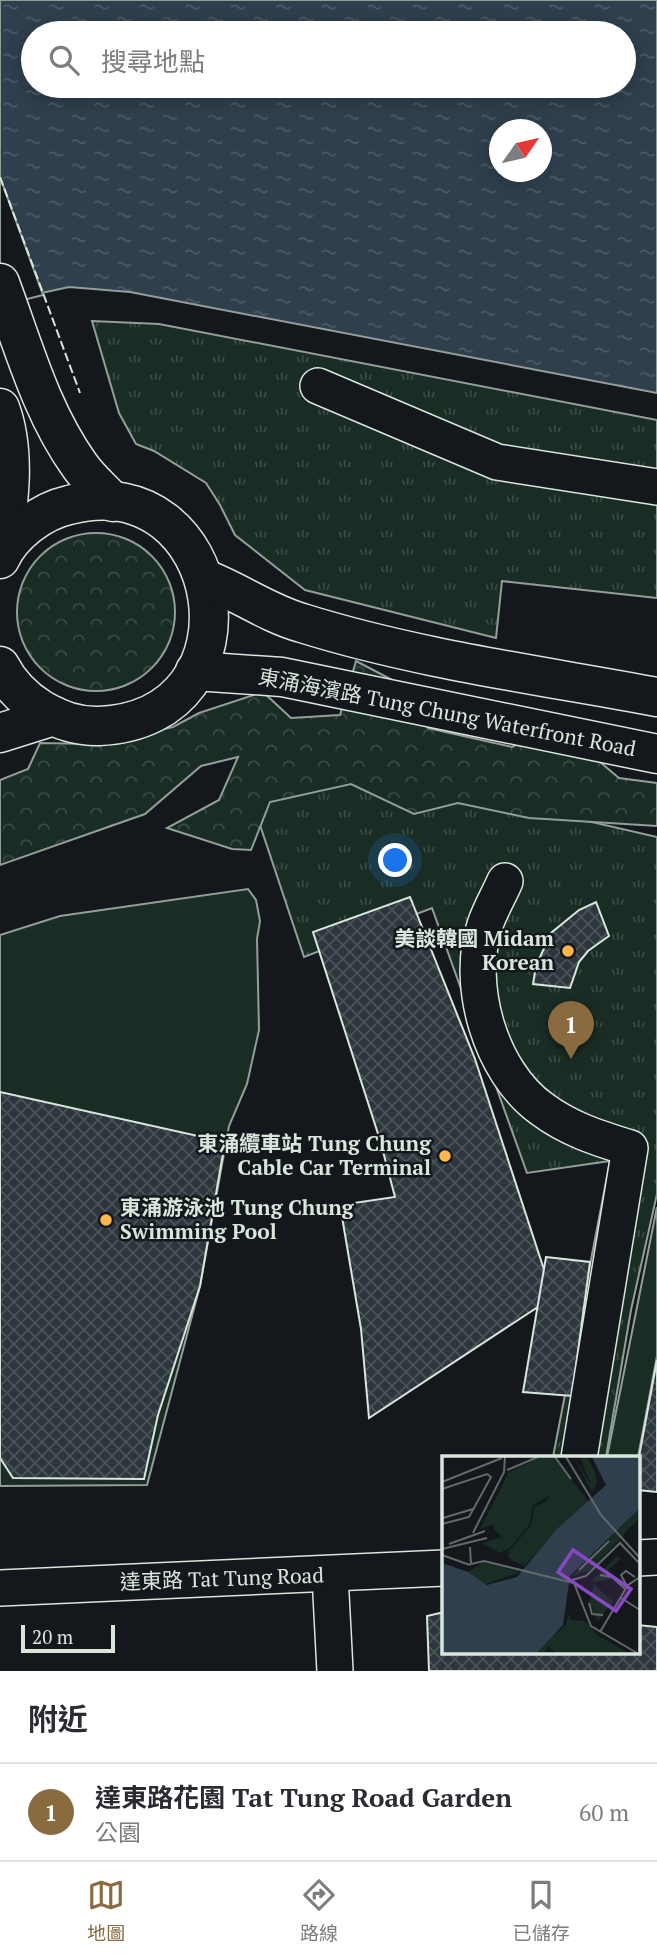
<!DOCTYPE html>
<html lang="zh-TW">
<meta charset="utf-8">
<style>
:root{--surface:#fff;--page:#f7f7f7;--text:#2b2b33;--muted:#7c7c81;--line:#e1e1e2;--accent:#8a6a3f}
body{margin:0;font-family:"PT Serif","Noto Sans TC",serif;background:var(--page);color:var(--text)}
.compass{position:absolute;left:489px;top:119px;width:63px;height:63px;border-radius:50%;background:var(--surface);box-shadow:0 4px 18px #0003;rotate:56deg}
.scale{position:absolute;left:21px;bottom:18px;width:94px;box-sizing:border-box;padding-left:7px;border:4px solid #d8e6dc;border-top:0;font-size:19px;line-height:24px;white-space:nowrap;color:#d8e6dc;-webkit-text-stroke:5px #14181c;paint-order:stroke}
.you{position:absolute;left:396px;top:861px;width:24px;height:24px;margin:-18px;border:5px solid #fff;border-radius:50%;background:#1a73e8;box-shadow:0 0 0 10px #1a73e833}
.badge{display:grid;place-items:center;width:46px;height:46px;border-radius:50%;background:var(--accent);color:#fff;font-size:23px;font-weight:700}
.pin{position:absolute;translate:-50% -58px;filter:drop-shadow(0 2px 4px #0008)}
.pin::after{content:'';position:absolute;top:37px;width:24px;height:21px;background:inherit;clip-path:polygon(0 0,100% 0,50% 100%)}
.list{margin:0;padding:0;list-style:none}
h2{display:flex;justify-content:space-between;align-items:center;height:91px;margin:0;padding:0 28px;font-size:30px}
h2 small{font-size:23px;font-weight:400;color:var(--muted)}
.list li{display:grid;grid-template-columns:46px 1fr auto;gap:21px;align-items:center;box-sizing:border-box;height:98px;padding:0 28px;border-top:2px solid var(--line)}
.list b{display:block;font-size:26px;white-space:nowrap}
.list p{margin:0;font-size:23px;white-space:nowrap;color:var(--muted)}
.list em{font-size:23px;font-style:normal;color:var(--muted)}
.icon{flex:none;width:38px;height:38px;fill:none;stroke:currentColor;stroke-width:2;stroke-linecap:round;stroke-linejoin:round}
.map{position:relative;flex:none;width:657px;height:1671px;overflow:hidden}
.search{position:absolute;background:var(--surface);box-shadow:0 4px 18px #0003;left:21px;right:21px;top:21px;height:77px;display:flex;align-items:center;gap:18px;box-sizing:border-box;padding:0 24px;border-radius:38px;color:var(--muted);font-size:26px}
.sheet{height:189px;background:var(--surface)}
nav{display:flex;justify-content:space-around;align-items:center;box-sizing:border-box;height:98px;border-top:2px solid var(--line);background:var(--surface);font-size:19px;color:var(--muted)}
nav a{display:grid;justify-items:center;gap:4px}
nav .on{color:var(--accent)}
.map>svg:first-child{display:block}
</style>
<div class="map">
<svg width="657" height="1671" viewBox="0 0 657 1671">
<defs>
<pattern id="grass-tufts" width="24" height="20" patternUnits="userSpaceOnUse" patternTransform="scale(1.75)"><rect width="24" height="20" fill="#1a2d24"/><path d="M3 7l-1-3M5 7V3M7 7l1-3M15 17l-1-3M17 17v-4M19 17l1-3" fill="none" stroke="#3b4b43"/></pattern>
<pattern id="forest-crowns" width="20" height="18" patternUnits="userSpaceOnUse" patternTransform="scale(1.75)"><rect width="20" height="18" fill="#1a2d24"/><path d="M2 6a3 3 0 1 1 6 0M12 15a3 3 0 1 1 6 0" fill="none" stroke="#3b4b43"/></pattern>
<pattern id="water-ripples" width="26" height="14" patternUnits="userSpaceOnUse" patternTransform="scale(1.75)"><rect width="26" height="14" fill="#2f3f4d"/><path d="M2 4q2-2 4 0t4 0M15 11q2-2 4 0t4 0" fill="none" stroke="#4c5b66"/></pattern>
<pattern id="building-cross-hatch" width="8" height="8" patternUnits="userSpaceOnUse" patternTransform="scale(1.75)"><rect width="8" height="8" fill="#2c363c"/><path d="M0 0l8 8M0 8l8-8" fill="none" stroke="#4a5358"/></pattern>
</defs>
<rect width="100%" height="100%" fill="#14181c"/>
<g fill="url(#grass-tufts)" stroke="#939e99" stroke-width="2">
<path d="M92,321l67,3 498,96v178l-155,-17 -6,57 -191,-48 -70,-55 -15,-30 -14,-22 -52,-32 -18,-7 -17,-31z"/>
<path d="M361,769l296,68v357l-26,116 -25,147h-53l57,-296 -83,12 -95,-265 -128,49 -59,-177z"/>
</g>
<g fill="url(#forest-crowns)" stroke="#939e99" stroke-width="2">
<circle cx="96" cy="612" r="79"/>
<path d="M356,661l46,24 26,43 84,19 44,-22 63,53 38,5v43l-128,-8 -71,-15 -44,11 -63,-30 -81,18 -19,48 -19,-1 -65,-21 52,-28 19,-43 -37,9 -56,48 -145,51v-85l28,-11 12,-26 54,1 79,-17 26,-14 64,-21 28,26 49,-3z"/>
</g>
<g fill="#1a2d24" stroke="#939e99" stroke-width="2">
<path d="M248,889l8,11 4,21 -3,18 2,91 -12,54 -18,42 -29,160 -53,199 -147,1v-551l60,-19z"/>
<path d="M657,1207v149l-19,101h-31z"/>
</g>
<path fill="url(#water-ripples)" stroke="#939e99" stroke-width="2" fill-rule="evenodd" d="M0,0h657v393l-527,-101 -61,-5 -69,15zM33,33h591v53h-591zM500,130h42v42h-42z"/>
<path fill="#14181c" stroke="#939e99" stroke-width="2" d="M0,177l43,118 -43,11z"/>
<g fill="url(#building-cross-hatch)" stroke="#d8e6dc" stroke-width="2">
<path d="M410,897l65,162 78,238 -184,121 -8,-89 -21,-124 55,-8 -15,-57 -67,-208z"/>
<path d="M596,902l13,34 -21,15 -9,11 -9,26 -37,-4 3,-18 15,-33 28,-23z"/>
<path d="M0,1092l225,50 -25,144 -42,129 -14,64 -131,-1 -13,-20z"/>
<path d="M546,1257l44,5 -18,134 -49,-4z"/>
<path d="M657,1360v132l-19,-2v-28z"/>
<path d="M444,1612v40h194v-27l19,2v44h-228l-2,-55z"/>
</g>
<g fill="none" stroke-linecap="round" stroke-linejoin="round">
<g stroke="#d8e6dc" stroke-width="38">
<g id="minor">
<path d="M318,386l179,76 160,25"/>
<path d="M505,881c-6,14 -15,29 -20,44 -20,59 5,147 57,184 27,20 55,29 88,39l-51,310"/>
<path d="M638,1558l19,-1"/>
<path d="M330,1575l5,96"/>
<path d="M0,1588l444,-20"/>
</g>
</g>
<g stroke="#d8e6dc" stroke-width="41">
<g id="major">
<path d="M0,283c23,62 41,129 80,183 9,13 22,24 33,36"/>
<path d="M0,408c17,45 8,99 2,146"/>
<path d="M0,559c12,-26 42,-48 69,-54 158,-41 201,214 30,221 -40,1 -81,-25 -99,-60"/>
<path d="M205,579c34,13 62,34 97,44 115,36 237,52 355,74"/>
<path d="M195,671l87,6 375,77"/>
<path d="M0,733l54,-17"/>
</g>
</g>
<use href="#minor" stroke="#14181c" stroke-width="35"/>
<use href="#major" stroke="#14181c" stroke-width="38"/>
<path stroke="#d8e6dc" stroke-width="2" stroke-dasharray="9 3.5" stroke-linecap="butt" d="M0,177l80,216"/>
</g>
<g fill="#ffb74d" stroke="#14181c" stroke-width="2.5">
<circle cx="568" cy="951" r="7"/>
<circle cx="445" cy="1156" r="7"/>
<circle cx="106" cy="1220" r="7"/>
</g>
<g text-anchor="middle" stroke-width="5" stroke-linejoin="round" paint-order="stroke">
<g font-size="21" fill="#d8e6dc" stroke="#14181c">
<text transform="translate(447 713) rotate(11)" y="7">東涌海濱路 Tung Chung Waterfront Road</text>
<text transform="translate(222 1579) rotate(-2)" y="7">達東路 Tat Tung Road</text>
</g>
<g font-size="21" font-weight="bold" fill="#d8e6dc" stroke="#14181c" text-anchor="end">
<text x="554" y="946">美談韓國 Midam<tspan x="554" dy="24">Korean</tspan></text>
<text x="431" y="1151">東涌纜車站 Tung Chung<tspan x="431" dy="24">Cable Car Terminal</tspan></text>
<text x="120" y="1215" text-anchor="start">東涌游泳池 Tung Chung<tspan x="120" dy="24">Swimming Pool</tspan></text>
</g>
</g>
<g transform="translate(442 1456)">
<rect width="198" height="198" fill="#14181c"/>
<path d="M132,1l17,28 -11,-28 7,1 7,12 3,14 -5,8zM197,53l-2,11 -46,50 -20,7zM175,100l23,16 -20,-13 -12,11 16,17 -11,-8 -22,3z" fill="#1a2d24"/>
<path d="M99,1l14,1 33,43 -64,65 -13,-6 -4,-6 4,-2 -4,-1 5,-3 19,-23 4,-19 11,-4 3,-6 -16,9 -3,19 -19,23 -11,6 -18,-10 20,-6 -9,-8 2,-5 -15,5 29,-57zM41,106l37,10 -34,12 -19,-11zM127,158l2,6 14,1 12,14 31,18h-72l-8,-7 -3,7h-6l-1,-5 27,-22z" fill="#1a2d24"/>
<path d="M152,128l19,18 -15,19 -9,-19z" fill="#1a2d24"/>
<path d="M150,1h48v51l-70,68 -7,49 -26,28h-95v-90l26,9 19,13 30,-8 40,-48 49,-44z" fill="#2f3f4d"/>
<path fill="none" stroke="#2f3f4d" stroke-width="3.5" d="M162,61l15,-15 2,-17 19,-6M0,150l55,8 34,-12 15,-12 20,-37 34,-33"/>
<path fill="none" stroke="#626a69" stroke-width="2" d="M113,1l16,22M124,1l35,58 39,43M65,14l31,-13M0,26l60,-24M0,33l45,-15 4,3 -22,40 -27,7M1,62l30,-9M31,77l31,-61 1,-15M178,87l20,21M7,88l36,-13M28,91l1,17 13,-3 90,22 17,43 46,27M0,93l45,-11M0,99l28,10M137,114l30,-29M158,119l12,2 13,12M130,124l14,-4 35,-34M185,130l-6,-11 5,-4 9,6M179,142l19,12M147,147l3,11 11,1M158,176l28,-47 12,-8"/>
<path fill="#8948c3" fill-opacity="0.15" stroke="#8948c3" stroke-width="3.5" d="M131,94l58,39 -15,22 -58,-39z"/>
<rect width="198" height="198" fill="none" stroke="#d8e6dc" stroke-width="3.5"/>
</g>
</svg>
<svg class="compass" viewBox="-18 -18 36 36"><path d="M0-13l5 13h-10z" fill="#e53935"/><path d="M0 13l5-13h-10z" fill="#7c7c81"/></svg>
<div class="scale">20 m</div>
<div class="you"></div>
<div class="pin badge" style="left:571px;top:1059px">1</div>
<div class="search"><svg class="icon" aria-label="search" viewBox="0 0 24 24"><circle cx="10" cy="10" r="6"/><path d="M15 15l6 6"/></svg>搜尋地點</div>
</div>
<section class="sheet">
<h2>附近<small></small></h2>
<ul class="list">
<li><span class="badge">1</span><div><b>達東路花園 Tat Tung Road Garden</b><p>公園</p></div><em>60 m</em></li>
</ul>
</section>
<nav>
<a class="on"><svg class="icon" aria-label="map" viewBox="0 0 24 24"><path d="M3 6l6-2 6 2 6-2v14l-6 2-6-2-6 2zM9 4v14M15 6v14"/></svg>地圖</a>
<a><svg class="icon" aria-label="directions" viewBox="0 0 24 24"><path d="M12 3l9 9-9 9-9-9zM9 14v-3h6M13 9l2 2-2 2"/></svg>路線</a>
<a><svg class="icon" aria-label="saved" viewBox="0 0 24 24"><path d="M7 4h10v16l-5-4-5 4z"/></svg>已儲存</a>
</nav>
